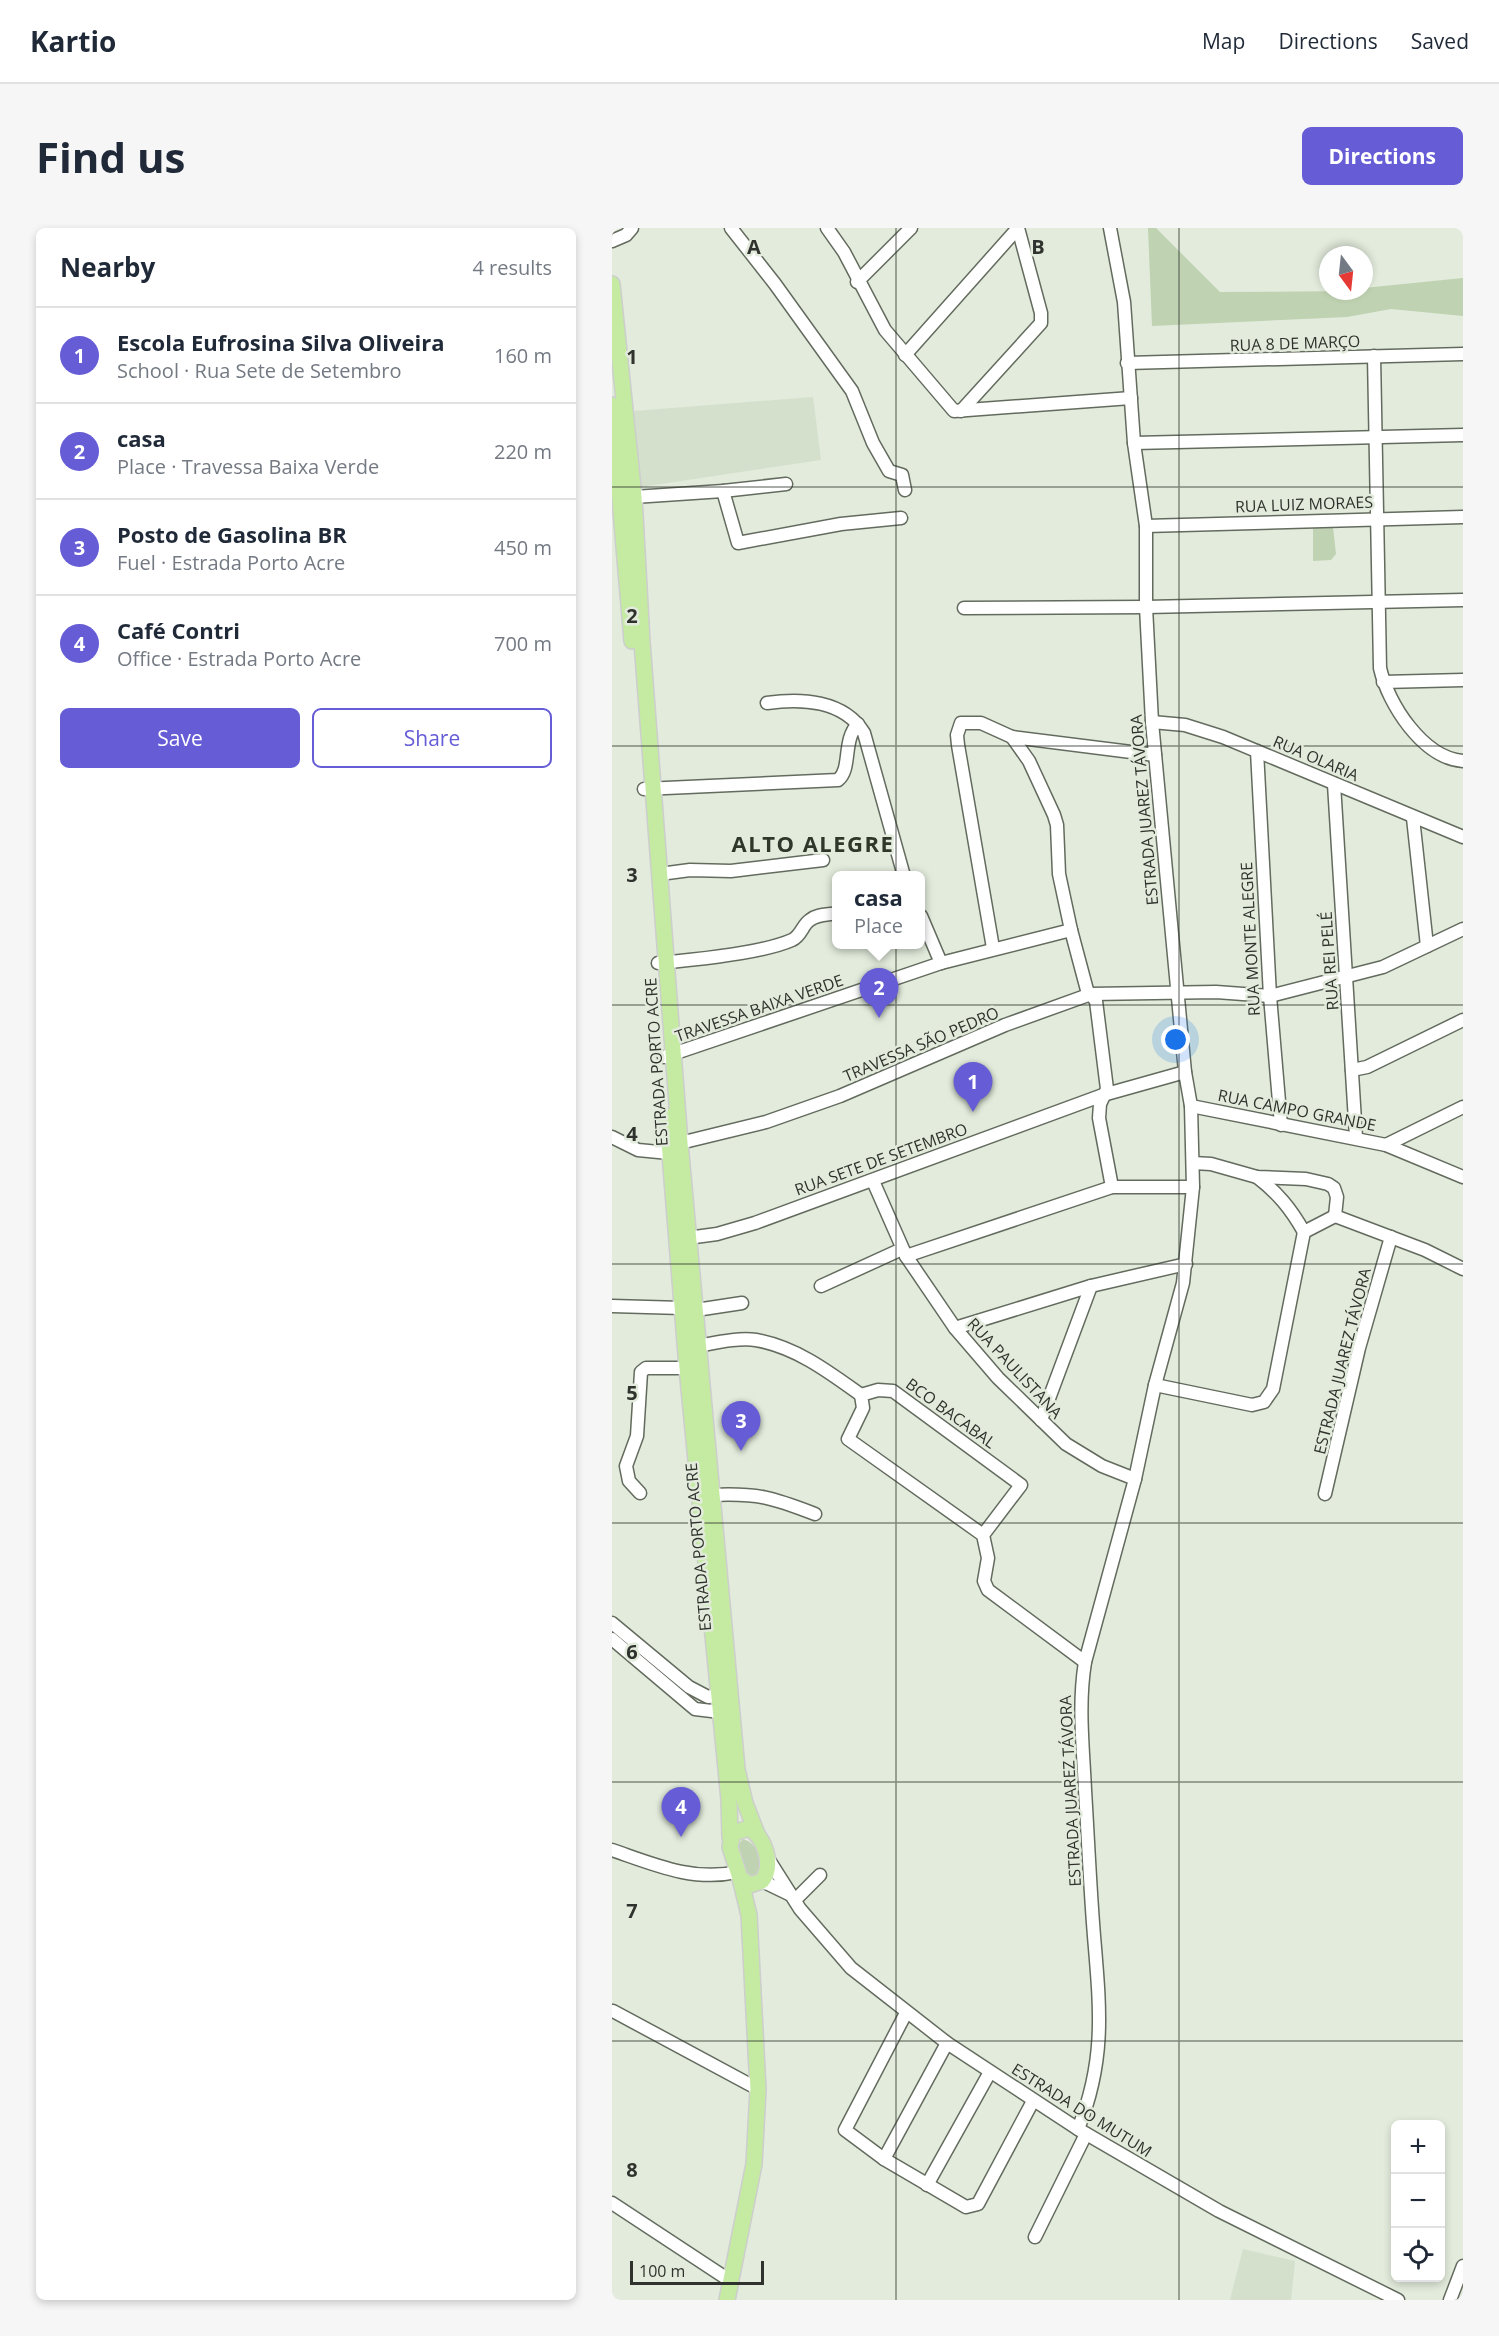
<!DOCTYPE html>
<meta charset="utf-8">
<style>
:root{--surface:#fff;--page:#f6f6f7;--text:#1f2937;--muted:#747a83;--line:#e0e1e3;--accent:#655cd6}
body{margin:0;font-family:"Open Sans",sans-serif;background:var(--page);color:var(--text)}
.controls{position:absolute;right:18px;bottom:18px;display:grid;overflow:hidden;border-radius:9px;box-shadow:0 3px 9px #0003}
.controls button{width:54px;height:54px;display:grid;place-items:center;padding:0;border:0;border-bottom:2px solid var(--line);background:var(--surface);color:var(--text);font:30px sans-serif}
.compass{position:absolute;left:707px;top:18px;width:54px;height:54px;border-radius:50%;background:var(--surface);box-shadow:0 3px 9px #0003;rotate:165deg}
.scale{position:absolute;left:18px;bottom:15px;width:134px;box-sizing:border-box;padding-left:6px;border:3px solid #30332d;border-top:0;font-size:16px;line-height:21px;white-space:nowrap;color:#30332d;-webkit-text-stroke:4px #e2ebdc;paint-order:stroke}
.you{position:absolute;left:564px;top:812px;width:21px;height:21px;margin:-15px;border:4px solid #fff;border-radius:50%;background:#1a73e8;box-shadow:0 0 0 9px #1a73e833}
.badge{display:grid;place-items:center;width:39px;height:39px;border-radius:50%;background:var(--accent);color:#fff;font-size:20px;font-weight:700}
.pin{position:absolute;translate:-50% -50px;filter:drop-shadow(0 2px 3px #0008)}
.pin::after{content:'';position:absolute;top:32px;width:21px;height:18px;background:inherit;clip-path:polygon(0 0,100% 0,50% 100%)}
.popup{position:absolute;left:220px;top:643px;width:93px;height:78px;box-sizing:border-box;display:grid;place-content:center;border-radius:9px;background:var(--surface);filter:drop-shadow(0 2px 4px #0005);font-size:20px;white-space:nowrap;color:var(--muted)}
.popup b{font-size:22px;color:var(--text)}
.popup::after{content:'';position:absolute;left:50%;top:100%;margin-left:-12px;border:12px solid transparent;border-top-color:var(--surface)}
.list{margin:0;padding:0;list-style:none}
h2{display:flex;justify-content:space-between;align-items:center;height:78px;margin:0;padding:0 24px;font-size:26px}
h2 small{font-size:20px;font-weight:400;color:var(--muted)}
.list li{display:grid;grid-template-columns:39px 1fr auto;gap:18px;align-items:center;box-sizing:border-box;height:96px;padding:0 24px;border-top:2px solid var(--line)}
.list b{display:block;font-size:22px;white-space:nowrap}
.list p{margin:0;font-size:20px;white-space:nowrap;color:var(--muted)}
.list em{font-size:20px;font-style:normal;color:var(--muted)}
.actions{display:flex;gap:12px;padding:18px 24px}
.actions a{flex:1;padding:14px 0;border:2px solid var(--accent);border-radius:9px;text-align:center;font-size:21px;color:var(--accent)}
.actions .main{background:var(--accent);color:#fff}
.icon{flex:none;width:33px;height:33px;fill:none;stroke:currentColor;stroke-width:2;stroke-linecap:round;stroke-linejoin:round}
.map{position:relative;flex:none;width:851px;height:2072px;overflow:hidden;border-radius:9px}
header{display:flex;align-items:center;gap:36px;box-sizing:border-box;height:84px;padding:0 30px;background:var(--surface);border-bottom:2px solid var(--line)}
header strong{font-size:28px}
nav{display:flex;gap:33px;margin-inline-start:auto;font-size:21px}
.intro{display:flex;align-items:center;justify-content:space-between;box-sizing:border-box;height:144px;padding:0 36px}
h1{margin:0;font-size:42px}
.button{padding:15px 27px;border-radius:9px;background:var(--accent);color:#fff;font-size:21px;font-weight:700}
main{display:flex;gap:36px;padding:0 36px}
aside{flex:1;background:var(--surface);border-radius:9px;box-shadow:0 3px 9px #0003}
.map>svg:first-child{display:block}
</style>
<header>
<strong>Kartio</strong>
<nav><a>Map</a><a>Directions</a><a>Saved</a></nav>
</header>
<div class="intro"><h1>Find us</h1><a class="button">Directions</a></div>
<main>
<aside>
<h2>Nearby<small>4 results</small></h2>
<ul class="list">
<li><span class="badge">1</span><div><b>Escola Eufrosina Silva Oliveira</b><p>School · Rua Sete de Setembro</p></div><em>160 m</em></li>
<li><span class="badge">2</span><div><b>casa</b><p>Place · Travessa Baixa Verde</p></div><em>220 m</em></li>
<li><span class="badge">3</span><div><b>Posto de Gasolina BR</b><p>Fuel · Estrada Porto Acre</p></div><em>450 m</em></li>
<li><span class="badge">4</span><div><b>Café Contri</b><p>Office · Estrada Porto Acre</p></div><em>700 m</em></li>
</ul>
<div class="actions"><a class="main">Save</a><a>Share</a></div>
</aside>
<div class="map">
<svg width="851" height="2072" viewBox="0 0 851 2072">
<rect width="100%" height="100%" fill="#e2ebdc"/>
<g fill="#d4e0cb">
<path d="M201,169l8,63 -180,27 -7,-76z"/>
<path d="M631,2021l52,12 -4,39h-61z"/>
</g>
<g fill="#bfd2b1">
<path d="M536,0h8l64,64 144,-1v-3l99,-10v38l-72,-7 -44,8 -195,9z"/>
<path d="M721,299l3,27 -5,6 -18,1v-33z"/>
<path d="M131,1611c17,6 17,20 17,36l-6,4 -11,-7 -6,-26z"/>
</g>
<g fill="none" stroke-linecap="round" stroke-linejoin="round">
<g stroke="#636b5e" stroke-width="15">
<g id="minor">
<path d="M119,0l44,56 77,107 21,52 16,28 13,4 3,15"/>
<path d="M215,0l17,24 41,78 69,81 177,-13"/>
<path d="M0,13l14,-6 6,-7"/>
<path d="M245,54l54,-54"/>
<path d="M293,127l113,-127"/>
<path d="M762,128l6,312c8,36 43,90 83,93"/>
<path d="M515,135l336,-9"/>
<path d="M349,183l80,-88v-10l-23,-85"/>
<path d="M522,215l329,-8"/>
<path d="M111,263l15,52 103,-19 60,-6"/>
<path d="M22,269l89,-6 63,-7"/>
<path d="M534,298l317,-9"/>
<path d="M352,380l182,-1 317,-7"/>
<path d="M771,454l80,-2"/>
<path d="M155,475c34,-5 77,-3 97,30l40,143"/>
<path d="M540,494l33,3 38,12 240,100"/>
<path d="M400,509l17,24 25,54 3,10 2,49 12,56 16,60 9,11 11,88 -7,15 -1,14 13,69"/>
<path d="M645,523l13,245 11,129"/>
<path d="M722,556l22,353"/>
<path d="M32,561l194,-9c14,-11 4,-40 20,-56"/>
<path d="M801,590l14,128"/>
<path d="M48,646l30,-4 41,1 92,-11"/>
<path d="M309,688l20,47"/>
<path d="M381,720l-35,-203 -1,-10 4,-12h20l31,14 143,18"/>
<path d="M46,735c34,-3 105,-10 134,-23 10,-5 10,-15 18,-20 7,-6 19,-5 27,-7"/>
<path d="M52,829l277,-94 130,-33"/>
<path d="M740,842l15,-3 96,-47"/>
<path d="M579,878l195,39 77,32"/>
<path d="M0,909l26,13 31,3"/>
<path d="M68,915l86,-21 74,-26 165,-71 86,-31 125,-2 54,4 113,-29 80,-38"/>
<path d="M774,917l77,-38"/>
<path d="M581,935l18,1 46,13 49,2 22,5 6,4 3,9 -2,19 90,34 38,19"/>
<path d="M645,949c21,16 34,32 47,55"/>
<path d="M261,953l33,75 49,72 43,50 68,66 36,22 33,13"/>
<path d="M68,1011l37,-5 38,-11 348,-128 82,-23"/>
<path d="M294,1028l206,-69h81"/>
<path d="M209,1058l81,-37"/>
<path d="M0,1078l70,2"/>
<path d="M84,1082l46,-7"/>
<path d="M343,1100l136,-42 95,-22"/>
<path d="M80,1119c19,-3 45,-10 64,-7 40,7 73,32 105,55"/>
<path d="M543,1157l97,20 12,-3 9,-13 31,-157 31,-16"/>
<path d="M429,1192l50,-134"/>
<path d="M28,1265l-11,-12 -3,-15 11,-30 4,-64 5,-4h41"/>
<path d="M713,1266l34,-146 32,-111"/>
<path d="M99,1267c47,-2 60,2 104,19"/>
<path d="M371,1307l38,-50 -128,-94 -15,-1 -17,5 2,13 -15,31 135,96 5,23 -4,23 4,9 97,72"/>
<path d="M0,1395l77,64 19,10 10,-2"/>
<path d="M0,1411l83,70 25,3"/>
<path d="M0,1622c41,14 81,32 125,22"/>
<path d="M155,1629l33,52 51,59 96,75 131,86 141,82 179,89"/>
<path d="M150,1653l27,13"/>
<path d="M183,1672l25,-25"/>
<path d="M1,1783l145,78"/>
<path d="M294,1785l-61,117 39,29 82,48 12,-3 55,-103"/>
<path d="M466,1901c28,-69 22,-121 16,-193 -4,-49 -6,-98 -9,-146 -2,-44 -7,-85 0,-128l50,-183 20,-94 28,-102 10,-96 -2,-81 -6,-34 -33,-350 -6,-115v-81l-12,-83 -10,-141 -14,-74"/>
<path d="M272,1931l63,-116"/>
<path d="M315,1957l63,-113"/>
<path d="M0,1975l120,79"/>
<path d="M423,2009l51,-103"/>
<path d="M838,2072l13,-34"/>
</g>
</g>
<g stroke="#cdcecd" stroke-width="18">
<g id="major">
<path d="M0,56l22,213 8,145 38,501 57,626 8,34 12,31"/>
<path d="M0,177l20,236"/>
<path d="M55,888l20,252 42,432 1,38"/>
<path d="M137,1600c16,10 25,37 13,53l-12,4 -10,-7 -10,-31 3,-14z"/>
<path d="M115,2072l27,-136 4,-75 -9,-174 -9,-37"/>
</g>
</g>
<use href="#minor" stroke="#fff" stroke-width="12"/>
<use href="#major" stroke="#c4eba1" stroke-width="15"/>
</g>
<path fill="none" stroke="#30332d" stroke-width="1.5" stroke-opacity="0.55" d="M284,0v2072M567,0v2072M0,259h851M0,518h851M0,777h851M0,1036h851M0,1295h851M0,1554h851M0,1813h851"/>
<g text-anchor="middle" stroke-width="5" stroke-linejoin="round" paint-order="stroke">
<g font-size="16" fill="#30332d" stroke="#e2ebdc">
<text transform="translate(683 115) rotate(-2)" y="6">RUA 8 DE MARÇO</text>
<text transform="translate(692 276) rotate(-2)" y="6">RUA LUIZ MORAES</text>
<text transform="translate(704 530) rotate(23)" y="6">RUA OLARIA</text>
<text transform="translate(532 582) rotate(-95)" y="6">ESTRADA JUAREZ TÁVORA</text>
<text transform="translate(638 711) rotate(-93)" y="6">RUA MONTE ALEGRE</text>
<text transform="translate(717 733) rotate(-94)" y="6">RUA REI PELÉ</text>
<text transform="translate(147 780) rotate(-19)" y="6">TRAVESSA BAIXA VERDE</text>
<text transform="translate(309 816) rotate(-23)" y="6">TRAVESSA SÃO PEDRO</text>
<text transform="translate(44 834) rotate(-94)" y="6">ESTRADA PORTO ACRE</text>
<text transform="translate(685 882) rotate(11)" y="6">RUA CAMPO GRANDE</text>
<text transform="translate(269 931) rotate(-20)" y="6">RUA SETE DE SETEMBRO</text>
<text transform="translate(730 1133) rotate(-76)" y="6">ESTRADA JUAREZ TÁVORA</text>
<text transform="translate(403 1140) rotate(47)" y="6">RUA PAULISTANA</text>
<text transform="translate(339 1185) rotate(36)" y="6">BCO BACABAL</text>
<text transform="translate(86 1319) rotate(-95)" y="6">ESTRADA PORTO ACRE</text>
<text transform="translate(458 1563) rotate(-93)" y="6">ESTRADA JUAREZ TÁVORA</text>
<text transform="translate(470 1882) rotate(32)" y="6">ESTRADA DO MUTUM</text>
</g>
<g font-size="22" font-weight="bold" letter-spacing="1.5" fill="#2f362a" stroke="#e2ebdc">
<text x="201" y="624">ALTO ALEGRE</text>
</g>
</g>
<g font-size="20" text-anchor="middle" font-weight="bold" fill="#30332d" stroke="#e2ebdc" stroke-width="5" stroke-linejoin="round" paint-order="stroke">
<text x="142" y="26">A</text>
<text x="426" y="26">B</text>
<text x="20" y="136">1</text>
<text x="20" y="395">2</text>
<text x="20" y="654">3</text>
<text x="20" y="913">4</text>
<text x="20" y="1172">5</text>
<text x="20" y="1431">6</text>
<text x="20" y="1690">7</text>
<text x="20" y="1949">8</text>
</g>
</svg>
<div class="controls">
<button>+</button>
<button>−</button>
<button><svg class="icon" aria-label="locate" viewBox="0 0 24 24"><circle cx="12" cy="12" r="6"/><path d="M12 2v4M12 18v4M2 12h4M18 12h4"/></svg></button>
</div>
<svg class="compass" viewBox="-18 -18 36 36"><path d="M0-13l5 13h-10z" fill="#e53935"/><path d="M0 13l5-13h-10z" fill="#747a83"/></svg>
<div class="scale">100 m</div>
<div class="you"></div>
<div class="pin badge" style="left:361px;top:884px">1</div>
<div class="pin badge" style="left:267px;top:790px">2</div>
<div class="popup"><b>casa</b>Place</div>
<div class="pin badge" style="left:129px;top:1223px">3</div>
<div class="pin badge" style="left:69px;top:1609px">4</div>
</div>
</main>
